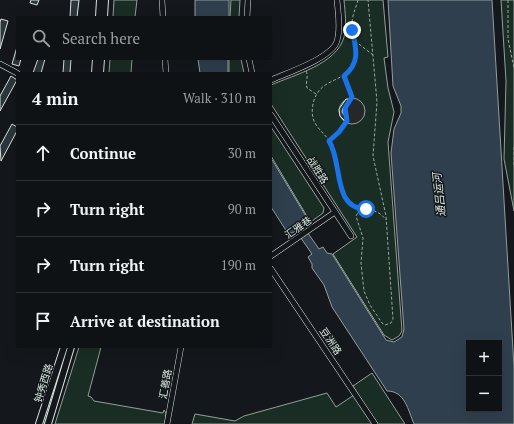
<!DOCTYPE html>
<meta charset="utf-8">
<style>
:root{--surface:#0f1215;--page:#1d2022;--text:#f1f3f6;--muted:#9b9ea0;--line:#2f3234}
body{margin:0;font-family:"PT Serif","Noto Sans SC",serif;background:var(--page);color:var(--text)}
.controls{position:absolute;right:12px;bottom:12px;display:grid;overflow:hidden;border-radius:0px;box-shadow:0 4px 16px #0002}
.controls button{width:36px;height:36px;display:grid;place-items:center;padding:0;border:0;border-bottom:1px solid var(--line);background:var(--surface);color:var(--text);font:20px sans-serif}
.stop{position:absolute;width:12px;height:12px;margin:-9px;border:3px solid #1a73e8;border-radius:50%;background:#fff}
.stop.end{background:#1a73e8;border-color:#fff;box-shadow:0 1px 4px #0008}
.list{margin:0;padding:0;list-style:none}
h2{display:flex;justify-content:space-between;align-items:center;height:52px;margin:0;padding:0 16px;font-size:17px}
h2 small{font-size:13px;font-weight:400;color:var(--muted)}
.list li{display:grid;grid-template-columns:26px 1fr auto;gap:12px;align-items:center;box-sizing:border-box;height:56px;padding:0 16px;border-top:1px solid var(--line)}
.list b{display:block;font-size:15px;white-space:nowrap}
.list em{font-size:13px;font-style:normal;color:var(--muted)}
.icon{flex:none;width:22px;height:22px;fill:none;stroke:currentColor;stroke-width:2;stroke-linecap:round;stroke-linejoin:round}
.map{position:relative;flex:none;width:514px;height:424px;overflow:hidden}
.search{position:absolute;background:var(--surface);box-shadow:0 4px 16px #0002;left:16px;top:16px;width:256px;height:44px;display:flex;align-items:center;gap:10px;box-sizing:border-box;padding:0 14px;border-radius:0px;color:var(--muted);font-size:15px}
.panel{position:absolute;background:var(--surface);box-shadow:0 4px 16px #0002;left:16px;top:72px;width:256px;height:276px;border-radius:0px}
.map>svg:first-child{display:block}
</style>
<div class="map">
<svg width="514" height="424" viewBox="0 0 514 424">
<rect width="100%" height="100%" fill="#14181c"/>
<g fill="#1a2d24" stroke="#939e99">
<path d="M114,0h23l-2,17h-22z"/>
<path d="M231,0h9l-1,17h-9z"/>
<path d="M344,0h39l5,57 -4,1 4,30 6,24 -6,30 14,189 -3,5 -7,4 -8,-5 -51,-81 24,-17 -86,-133v-19c23,-10 66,-21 73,-48 3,-12 1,-25 0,-37z"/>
<path d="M501,0h13v211l-10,-52 2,-78z"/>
<path d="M110,59h22l-1,14h-22z"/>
<path d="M229,59h12l3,14h-15z"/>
<path d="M271,127l53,81 -1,5 -15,11v-6l-37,-62z"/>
<path d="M79,347h22l-13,49 3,1 3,4 69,12 1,-3 2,3 -1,11h-110z"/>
<path d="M372,373l33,51h-213l3,-10 40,7 9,-5 83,-23 9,14 21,-14 -4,-7z"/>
</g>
<circle fill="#24282b" stroke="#939e99" cx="352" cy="111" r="13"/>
<g fill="#2f3f4d" stroke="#939e99" fill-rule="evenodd">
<rect x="195" y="0" width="34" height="17"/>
<path d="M388,0h104l22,367v57h-100c-6,-14 -9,-33 -27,-33l-55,-84 -8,-22 -12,-17v-4l-4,-7 4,-3 -16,-23 -4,2 -5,-1 -16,-25v-49l36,60v6l-4,2 16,23 4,-2 4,6 5,1 54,86 8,2 8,-5 2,-8 -13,-176 3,-24 7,-16v-7l-8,-20zM469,343h30v66h-30z"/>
<path d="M198,59h30v14h-28z"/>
</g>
<g fill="#2c363c" stroke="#d8e6dc">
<path d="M31,0h8l-2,5 -7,-2z"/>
<path d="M71,0h8l-2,17h-7z"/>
<path d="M1,19l7,2 -8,28v-27z"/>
<path d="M17,47v12h4l-2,7 -7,-2z"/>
<path d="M38,59h7l-4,14h-8z"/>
<path d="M64,59h7l-1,14h-7z"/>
<path d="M11,76l6,4 -17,31v-15z"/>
<path d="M346,99l4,1 -7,8 -1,4 5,7 -2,2 -5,-5 -1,-7z"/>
<path d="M12,124l5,3v4l-16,30 -1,-15z"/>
</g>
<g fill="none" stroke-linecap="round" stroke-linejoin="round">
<g stroke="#d8e6dc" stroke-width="6">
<g id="minor">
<path d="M162,0l1,17"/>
<path d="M247,17l1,-17"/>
<path d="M165,59l1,14"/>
<path d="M249,59l3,14"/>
<path d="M0,64l17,9"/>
<path d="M271,80c16,-7 61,-22 66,-39 4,-13 1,-28 0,-41"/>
<path d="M271,115l80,121"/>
<path d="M271,256l64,-44"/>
<path d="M271,269l104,155"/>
<path d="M167,424l14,-77"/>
</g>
</g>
<g stroke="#d8e6dc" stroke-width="8">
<g id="major">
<path d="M99,17l1,-17"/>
<path d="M104,17l1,-17"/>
<path d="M95,73l1,-14"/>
<path d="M100,73l1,-14"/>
<path d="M39,424l25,-77"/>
<path d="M48,424l23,-77"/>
</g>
</g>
<g stroke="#9da8a2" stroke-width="1" stroke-dasharray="3 2" stroke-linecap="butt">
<path d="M358,0c-2,8 -6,15 -6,24 1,13 8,25 3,38 -7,18 -27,16 -37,30 -5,7 -7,18 -5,26 3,11 14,17 19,27 8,17 4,41 15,56 11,14 27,2 39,19"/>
<path d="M508,0v39l6,29"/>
<path d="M355,41l18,14"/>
<path d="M306,71c3,6 -1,11 1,17l9,6"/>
<path d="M330,141l9,-9 8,-11 -2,-13 6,-11 -7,-21"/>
<path d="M514,147v20"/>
<path d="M360,209l-4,7 7,22 -2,25 3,28 6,14 12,18 3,2 6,-2 2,-4 -7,-103 -13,-60 4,-54 -9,-102"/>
</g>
<use href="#minor" stroke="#14181c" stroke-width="5"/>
<use href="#major" stroke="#14181c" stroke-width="6"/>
</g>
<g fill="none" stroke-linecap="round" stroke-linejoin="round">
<path stroke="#1a73e8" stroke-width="5" d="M352,30c4,18 9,32 -8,46l8,21 -7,11 2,13 -8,11 -10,9c14,21 3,68 37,68"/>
</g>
<g text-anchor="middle" stroke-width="3" stroke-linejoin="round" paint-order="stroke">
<g font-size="10" fill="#d8e6dc" stroke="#14181c">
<text transform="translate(318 170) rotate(57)" y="4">战胜路</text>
<text transform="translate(298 227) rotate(-35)" y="4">汇雅巷</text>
<text transform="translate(331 341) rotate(56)" y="4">豆洲路</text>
<text transform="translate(43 383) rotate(-73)" y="4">钟秀西路</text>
<text transform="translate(165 384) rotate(-80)" y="4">汇善路</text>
</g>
<g font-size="11" font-style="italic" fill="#d8e6dc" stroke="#14181c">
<text transform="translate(439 195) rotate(-96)" y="4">通吕运河</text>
</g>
</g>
</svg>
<div class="controls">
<button>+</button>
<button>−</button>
</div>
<div class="stop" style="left:366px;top:209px"></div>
<div class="stop end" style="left:352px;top:30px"></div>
<div class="search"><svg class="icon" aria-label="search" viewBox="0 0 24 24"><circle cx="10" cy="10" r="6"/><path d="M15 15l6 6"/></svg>Search here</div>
<section class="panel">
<h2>4 min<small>Walk · 310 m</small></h2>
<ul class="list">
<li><svg class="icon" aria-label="ahead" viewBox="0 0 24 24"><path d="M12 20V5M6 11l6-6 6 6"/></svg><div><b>Continue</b></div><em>30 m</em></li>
<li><svg class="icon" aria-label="right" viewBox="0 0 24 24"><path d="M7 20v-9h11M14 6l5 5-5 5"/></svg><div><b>Turn right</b></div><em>90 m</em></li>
<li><svg class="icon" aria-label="right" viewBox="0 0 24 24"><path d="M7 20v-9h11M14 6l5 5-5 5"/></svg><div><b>Turn right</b></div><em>190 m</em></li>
<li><svg class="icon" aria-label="arrive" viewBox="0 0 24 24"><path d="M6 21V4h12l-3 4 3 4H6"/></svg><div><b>Arrive at destination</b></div></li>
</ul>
</section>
</div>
